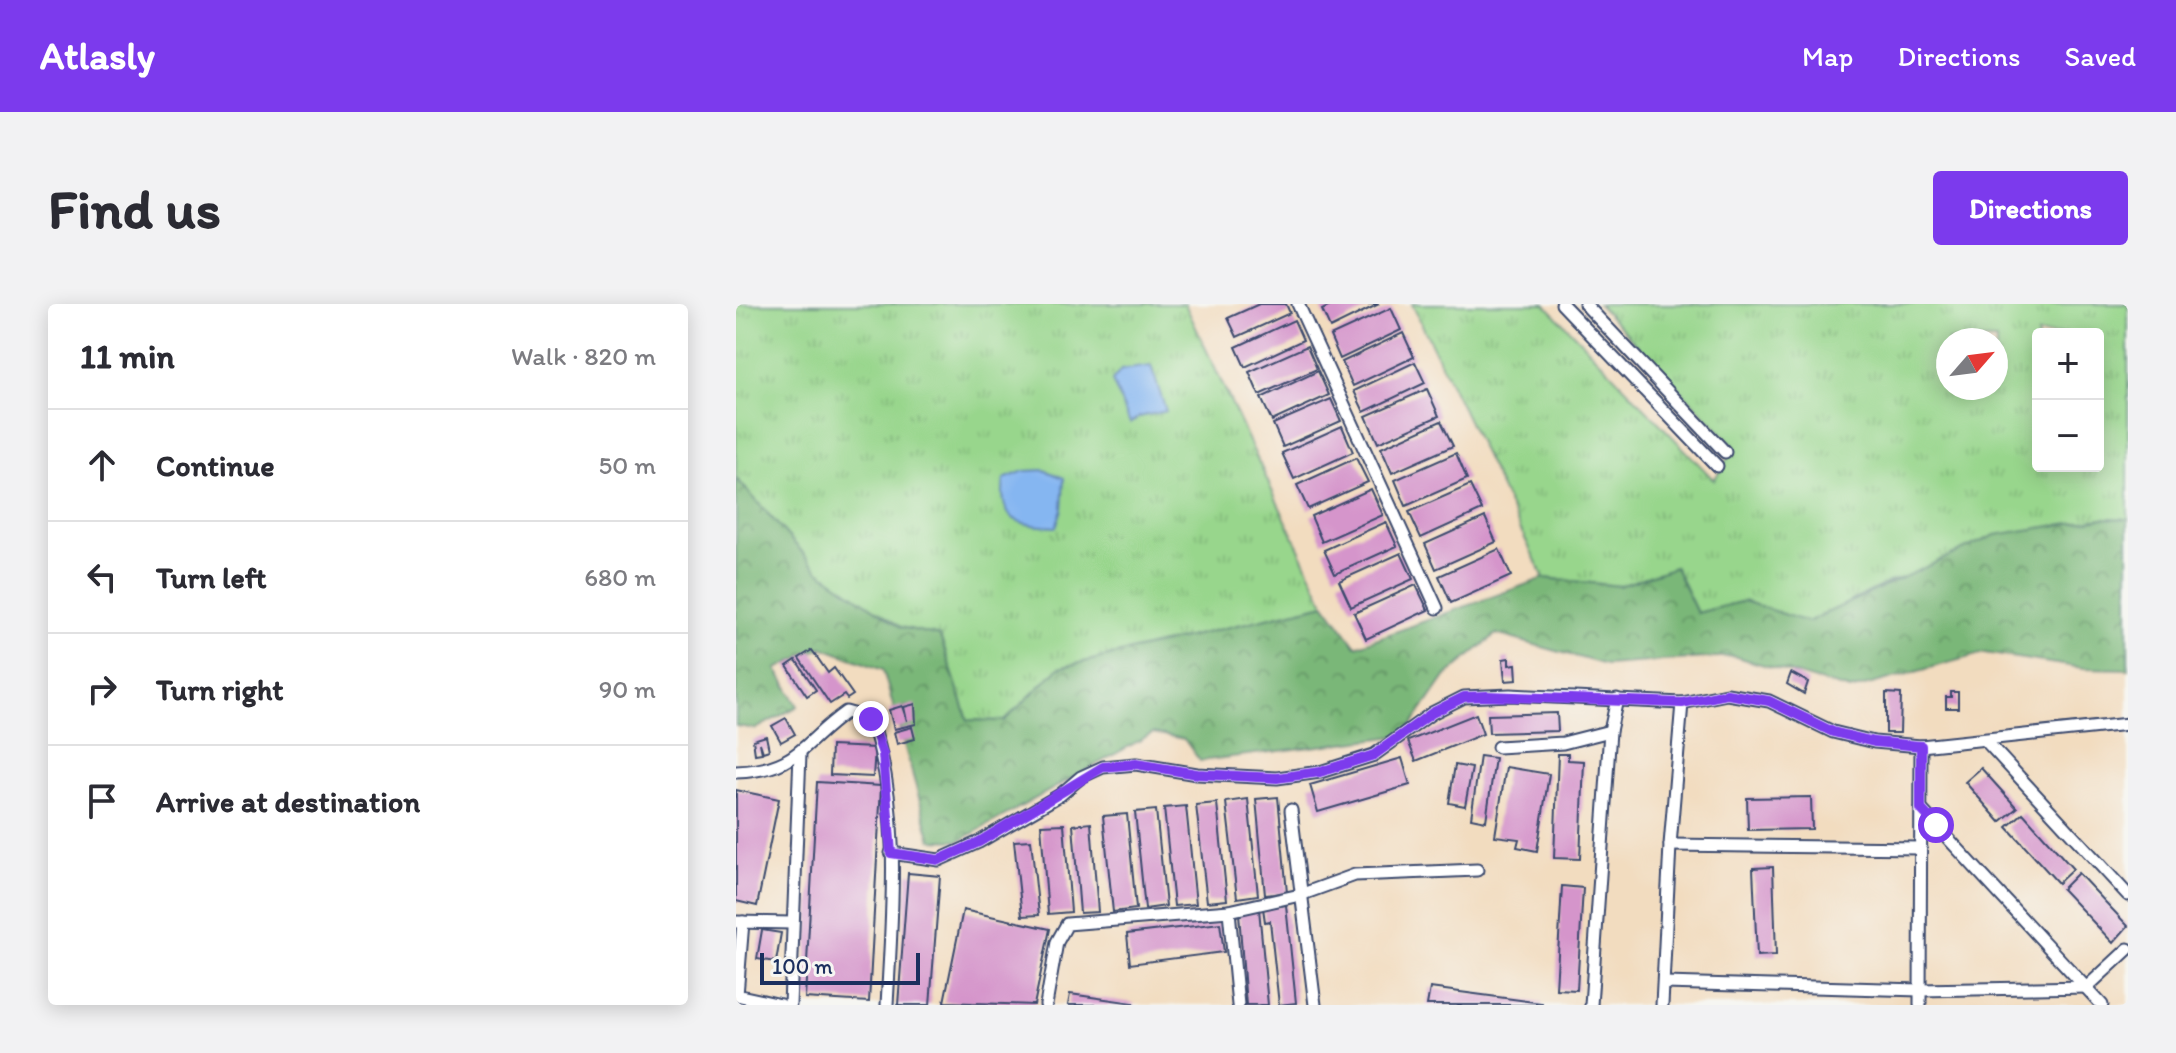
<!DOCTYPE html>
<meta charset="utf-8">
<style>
:root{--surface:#fff;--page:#f2f2f3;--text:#2b2b33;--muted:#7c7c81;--line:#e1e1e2;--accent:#7c3aed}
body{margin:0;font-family:Itim,sans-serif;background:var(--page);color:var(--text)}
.controls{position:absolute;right:24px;top:24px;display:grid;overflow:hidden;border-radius:8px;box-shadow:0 4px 20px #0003}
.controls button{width:72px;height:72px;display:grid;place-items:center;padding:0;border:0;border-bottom:2px solid var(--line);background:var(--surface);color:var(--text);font:40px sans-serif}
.compass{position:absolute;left:1200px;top:24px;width:72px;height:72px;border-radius:50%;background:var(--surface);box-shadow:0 4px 20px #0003;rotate:62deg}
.scale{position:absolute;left:24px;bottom:20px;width:160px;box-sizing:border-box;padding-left:8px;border:4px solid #1b2f5e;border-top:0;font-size:22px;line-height:28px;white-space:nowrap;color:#1b2f5e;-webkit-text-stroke:6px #f6f6f2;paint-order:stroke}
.stop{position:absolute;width:24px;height:24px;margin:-18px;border:6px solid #7c3aed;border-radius:50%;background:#fff}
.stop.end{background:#7c3aed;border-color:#fff;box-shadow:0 2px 8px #0008}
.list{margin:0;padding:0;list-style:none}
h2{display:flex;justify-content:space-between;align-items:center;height:104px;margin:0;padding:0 32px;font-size:34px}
h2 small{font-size:26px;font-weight:400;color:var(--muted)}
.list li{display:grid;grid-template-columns:52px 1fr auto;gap:24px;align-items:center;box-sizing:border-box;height:112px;padding:0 32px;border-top:2px solid var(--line)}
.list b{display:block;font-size:30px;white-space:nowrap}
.list em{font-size:26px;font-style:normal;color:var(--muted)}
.icon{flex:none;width:44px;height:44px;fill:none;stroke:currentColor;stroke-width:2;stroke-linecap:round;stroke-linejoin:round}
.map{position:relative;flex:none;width:1392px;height:701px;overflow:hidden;border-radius:8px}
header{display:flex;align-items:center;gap:48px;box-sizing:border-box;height:112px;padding:0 40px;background:var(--accent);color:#fff}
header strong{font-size:38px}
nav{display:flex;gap:44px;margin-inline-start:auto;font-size:28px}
.intro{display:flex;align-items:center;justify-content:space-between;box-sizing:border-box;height:192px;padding:0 48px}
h1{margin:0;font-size:56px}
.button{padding:20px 36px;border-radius:8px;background:var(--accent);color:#fff;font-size:28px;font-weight:700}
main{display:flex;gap:48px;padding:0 48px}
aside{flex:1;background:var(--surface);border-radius:8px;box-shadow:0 4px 20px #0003}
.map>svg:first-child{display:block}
</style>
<header>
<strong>Atlasly</strong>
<nav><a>Map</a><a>Directions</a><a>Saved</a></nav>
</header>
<div class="intro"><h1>Find us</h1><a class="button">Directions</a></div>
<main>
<aside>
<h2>11 min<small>Walk · 820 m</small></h2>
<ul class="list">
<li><svg class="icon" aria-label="ahead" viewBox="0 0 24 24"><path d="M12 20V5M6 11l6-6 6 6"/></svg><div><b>Continue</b></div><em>50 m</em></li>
<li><svg class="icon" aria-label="left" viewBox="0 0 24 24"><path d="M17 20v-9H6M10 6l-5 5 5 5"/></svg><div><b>Turn left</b></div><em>680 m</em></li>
<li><svg class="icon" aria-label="right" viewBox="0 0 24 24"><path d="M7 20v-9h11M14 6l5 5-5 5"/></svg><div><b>Turn right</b></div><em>90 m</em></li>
<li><svg class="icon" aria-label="arrive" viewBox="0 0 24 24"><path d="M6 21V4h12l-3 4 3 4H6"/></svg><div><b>Arrive at destination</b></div></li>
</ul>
</aside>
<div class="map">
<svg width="1392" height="701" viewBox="0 0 1392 701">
<defs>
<pattern id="grass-tufts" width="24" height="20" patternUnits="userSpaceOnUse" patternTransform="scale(2)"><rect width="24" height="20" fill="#98d68c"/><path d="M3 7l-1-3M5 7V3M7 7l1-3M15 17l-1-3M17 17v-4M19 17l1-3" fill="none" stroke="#82b87b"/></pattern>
<pattern id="forest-crowns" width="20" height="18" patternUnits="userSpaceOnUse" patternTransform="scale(2)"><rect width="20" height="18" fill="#7ab778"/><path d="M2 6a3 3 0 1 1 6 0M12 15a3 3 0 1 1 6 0" fill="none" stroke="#639566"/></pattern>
</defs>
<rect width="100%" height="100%" fill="#f6f6f2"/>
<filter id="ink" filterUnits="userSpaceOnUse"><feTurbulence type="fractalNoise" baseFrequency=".0125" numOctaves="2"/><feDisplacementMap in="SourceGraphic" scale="16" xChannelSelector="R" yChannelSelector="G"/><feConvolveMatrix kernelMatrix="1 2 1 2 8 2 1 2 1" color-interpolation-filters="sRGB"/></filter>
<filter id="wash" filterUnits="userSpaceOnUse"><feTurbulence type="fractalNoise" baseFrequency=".006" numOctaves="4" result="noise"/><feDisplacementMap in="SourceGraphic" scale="32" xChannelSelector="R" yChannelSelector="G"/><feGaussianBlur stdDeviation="1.8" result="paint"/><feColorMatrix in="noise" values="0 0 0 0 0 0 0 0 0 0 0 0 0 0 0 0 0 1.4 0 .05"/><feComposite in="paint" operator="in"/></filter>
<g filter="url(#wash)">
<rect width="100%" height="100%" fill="#f2dcbf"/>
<g fill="url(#grass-tufts)" stroke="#5a8275" stroke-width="2" fill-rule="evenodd">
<path d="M0,0h449l140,300 -266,64 -55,53 -36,-1 -28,-84 -39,-9 -82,-56 -83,-93zM415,62l14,44 -27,7z"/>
<path d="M676,0h133l169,176 21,-33 -137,-143h530v215l-26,-1 -213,64 -81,41 -64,-22 -47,12 -22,-46 -55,19 -76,-8zM1302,30h60v132h-60zM1212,36h48v48h-48z"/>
</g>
<path fill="url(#forest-crowns)" stroke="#4a736b" stroke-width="2" d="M0,174l83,93 82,56 39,9 28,84 36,1 55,-53 266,-64 31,42 188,-68 76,8 55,-19 22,46 47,-12 63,21 188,-87 107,-17 26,1v150l-45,-1 -99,-15 -134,37 -117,-34 -127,9 -110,-31 -51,43 -40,58 -205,26 -16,-22 -31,-6 -194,108 -28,-1 -48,-170 -61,-23 -45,22 21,37 -42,23 -20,-3z"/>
<g fill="#85b6f1" stroke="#5072a8" stroke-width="2">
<path d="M415,62l15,45 -27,6 -9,6 -18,-42 9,-11z"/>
<path d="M308,166l20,8 -2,31 -6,18c-38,-2 -58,-5 -52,-48l20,-8z"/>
</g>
<g id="blocks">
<g fill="#d595cb">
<path d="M523,0h27l4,9 -53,24 -9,-19z"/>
<path d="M598,0h45l-49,24 -8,-18z"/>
<path d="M655,4l10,22 -61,29 -10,-23z"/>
<path d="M558,16l9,20 -58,27 -9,-20z"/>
<path d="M667,29l11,24 -61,29 -11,-24z"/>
<path d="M571,42l10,23 -58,26 -10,-23z"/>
<path d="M679,58l10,21 -61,29 -10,-21z"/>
<path d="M582,67l11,24 -57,26 -11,-23z"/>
<path d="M691,85l12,27 -61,27 -12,-27z"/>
<path d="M595,95l10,22 -58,26 -10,-23z"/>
<path d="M705,117l12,25 -61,27 -11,-25z"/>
<path d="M606,122l11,26 -59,27 -12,-26z"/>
<path d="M720,149l11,26 -61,27 -11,-26z"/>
<path d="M620,154l12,24 -60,27 -11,-24z"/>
<path d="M734,181l12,25 -61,28 -12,-26z"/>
<path d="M635,185l12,26 -61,27 -11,-26z"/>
<path d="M749,213l11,25 -60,27 -11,-25z"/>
<path d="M650,218l11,24 -62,28 -11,-24z"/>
<path d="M763,245l12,27 -60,27 -12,-27z"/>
<path d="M665,249l12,26 -62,28 -12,-26z"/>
<path d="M680,281l12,25 -62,29 -12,-26z"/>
<path d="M76,346l16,23 6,-5 19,27 -6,4 -3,-4 -14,9 -31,-46z"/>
<path d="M773,354v7l7,-1 1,16 -12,1 -2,-22z"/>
<path d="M60,356l20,30 -9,6 -20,-30z"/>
<path d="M1055,369l17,9 -4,12 -17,-10z"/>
<path d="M1215,388h7v16h-12v-11h5z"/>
<path d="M1150,389l15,1 -1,39h-14z"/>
<path d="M179,400l1,20 -22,5 -5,-19 13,-4 5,15 -3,-14z"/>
<path d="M821,409l1,18 -69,2 -1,-18z"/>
<path d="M740,410l7,20 -67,27 -8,-20z"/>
<path d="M50,414l9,16 -14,8 -9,-16z"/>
<path d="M176,423l3,12 -18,5 -3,-12z"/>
<path d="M30,432l3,14 -6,2 -3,-9 2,10 -7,1 -2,-14z"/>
<path d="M95,442l44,2 -2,29 -43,-2z"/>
<path d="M822,450h10v6l16,1 -4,98 -26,-1z"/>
<path d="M744,452l15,2 -9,63 -15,-3z"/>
<path d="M666,454l8,27 -92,27 -8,-27z"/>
<path d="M719,461l17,3 -7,38 -16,-3z"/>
<path d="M770,463l43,7 -12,77 -20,-4 2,-8 -24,-3z"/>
<path d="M1245,464l36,40 -17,14 -35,-40z"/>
<path d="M81,478l64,4 -12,216 -64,-4z"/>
<path d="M0,486l43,9 -22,107 -21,-5z"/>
<path d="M542,493l9,96 -22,2 -9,-96z"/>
<path d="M1075,493l1,32 -64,1 -1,-32z"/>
<path d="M512,495l10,96 -21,3 -11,-96z"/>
<path d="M481,499l10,97 -20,2 -11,-97z"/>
<path d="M450,502l10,98 -22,2 -10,-98z"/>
<path d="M420,506l10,96 -21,3 -10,-97z"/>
<path d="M1287,509l50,56 -15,14 -51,-56z"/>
<path d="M391,510l9,95 -23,3 -10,-96z"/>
<path d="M355,519l7,89 -18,1 -7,-88z"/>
<path d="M328,520l7,88 -23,2 -7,-89z"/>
<path d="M295,536l8,75 -17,1 -8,-75z"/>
<path d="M1037,563l3,88 -19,1 -4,-88z"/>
<path d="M172,569l32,3 -10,129h-32z"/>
<path d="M1342,569l50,53 -15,17 -51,-54z"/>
<path d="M826,582l21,2 -6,102 -21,-1z"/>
<path d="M550,601l10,98 -17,2 -9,-84 -5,1 -2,-14z"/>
<path d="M523,605l9,96h-22l-7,-92z"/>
<path d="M227,606l87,19 -16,76 -90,-3z"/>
<path d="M484,619l4,29 -94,12 -3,-30z"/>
<path d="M26,626l19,3 -5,29 -19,-3z"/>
<path d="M694,684l112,15v2h-115z"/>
<path d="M334,690l64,9v2h-66z"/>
</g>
</g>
</g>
<g filter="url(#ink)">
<use href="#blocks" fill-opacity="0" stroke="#3b496d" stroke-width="2"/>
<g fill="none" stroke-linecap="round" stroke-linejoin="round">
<g stroke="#3b496d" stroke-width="15">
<g id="minor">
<path d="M562,0l139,304"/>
<path d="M826,0l155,162"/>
<path d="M849,0l140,148"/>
<path d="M1250,437l142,154"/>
<path d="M762,443l65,-4 47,-12"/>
<path d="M0,468c62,-2 66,-29 110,-60l25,7c31,90 21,192 16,286"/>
<path d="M1185,505l181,196"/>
<path d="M555,506l24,195"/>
<path d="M934,541l251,3"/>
<path d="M155,549l48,7 40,-18 81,-47 21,-18 22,-10 33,-3 61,10 80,4 43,-6 54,-17 58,-42 32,-16 46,-2 172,8"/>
<path d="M493,607l9,94"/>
<path d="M1,618l55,1"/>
<path d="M929,679l255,7 167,-3 41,-38"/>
<path d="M0,691l45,10"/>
<path d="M1,691l6,-73"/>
<path d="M54,701l10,-251"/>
<path d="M310,701l11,-63 10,-18 162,-13 71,-16 55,-20 122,-5"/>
<path d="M855,701l19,-274 7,-32"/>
<path d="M926,701l8,-160 12,-142 45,-9 42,7 64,31 41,10 47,4 207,-22"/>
<path d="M1184,701l1,-259"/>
</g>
</g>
<use href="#minor" stroke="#fff" stroke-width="11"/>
</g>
</g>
<g fill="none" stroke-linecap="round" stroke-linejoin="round" filter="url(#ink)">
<path stroke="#7c3aed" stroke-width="10" d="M135,415l12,35 8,99 48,7 40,-18 124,-75 33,-3 61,10 80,4 43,-6 54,-17 58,-42 32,-16 23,-1 195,7 45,-9 42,7 64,31 41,10 47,4v63l15,16"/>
</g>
</svg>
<div class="controls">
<button>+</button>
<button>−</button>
</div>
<svg class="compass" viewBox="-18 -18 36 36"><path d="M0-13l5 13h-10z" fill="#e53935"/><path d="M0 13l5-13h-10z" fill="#7c7c81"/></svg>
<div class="scale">100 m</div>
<div class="stop" style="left:1200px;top:521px"></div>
<div class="stop end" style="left:135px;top:415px"></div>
</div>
</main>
